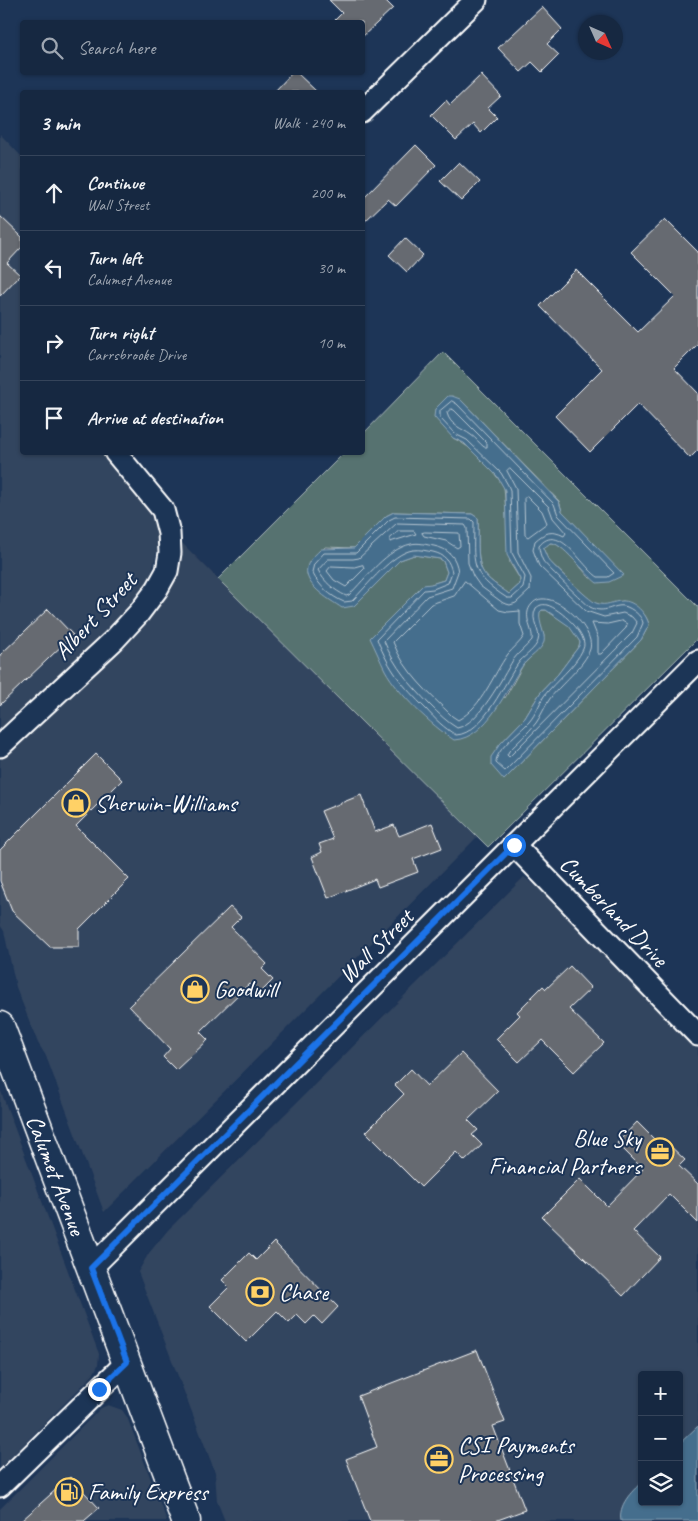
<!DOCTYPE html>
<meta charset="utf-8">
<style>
:root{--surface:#162841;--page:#23344c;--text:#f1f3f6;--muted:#9ea6b1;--line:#35445a}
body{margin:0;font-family:Caveat,sans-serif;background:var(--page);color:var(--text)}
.controls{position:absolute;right:15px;bottom:15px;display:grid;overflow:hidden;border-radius:5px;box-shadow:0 1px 4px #0004}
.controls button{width:45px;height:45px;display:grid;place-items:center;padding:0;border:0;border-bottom:1px solid var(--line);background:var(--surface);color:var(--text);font:25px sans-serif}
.compass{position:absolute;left:578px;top:15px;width:45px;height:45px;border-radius:50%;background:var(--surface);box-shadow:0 1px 4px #0004;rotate:135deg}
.stop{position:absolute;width:15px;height:15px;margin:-11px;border:4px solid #1a73e8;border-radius:50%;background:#fff}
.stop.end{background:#1a73e8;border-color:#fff;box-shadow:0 1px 5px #0008}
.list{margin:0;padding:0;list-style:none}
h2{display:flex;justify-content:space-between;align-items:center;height:65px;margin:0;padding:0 20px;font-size:21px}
h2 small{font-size:16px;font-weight:400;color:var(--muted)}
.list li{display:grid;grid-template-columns:32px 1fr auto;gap:15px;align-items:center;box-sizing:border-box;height:75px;padding:0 20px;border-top:1px solid var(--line)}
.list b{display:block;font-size:19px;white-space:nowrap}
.list p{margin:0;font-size:16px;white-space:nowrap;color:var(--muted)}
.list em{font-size:16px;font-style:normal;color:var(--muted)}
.icon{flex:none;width:28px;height:28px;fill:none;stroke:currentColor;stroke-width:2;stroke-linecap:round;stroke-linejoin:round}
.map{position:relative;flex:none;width:698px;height:1521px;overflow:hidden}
.search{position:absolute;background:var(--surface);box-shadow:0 1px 4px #0004;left:20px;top:20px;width:345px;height:55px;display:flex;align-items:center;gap:12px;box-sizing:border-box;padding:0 18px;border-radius:5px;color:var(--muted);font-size:19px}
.panel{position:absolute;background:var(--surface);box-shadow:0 1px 4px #0004;left:20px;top:90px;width:345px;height:365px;border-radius:5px}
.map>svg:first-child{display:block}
</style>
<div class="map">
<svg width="698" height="1521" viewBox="0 0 698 1521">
<rect width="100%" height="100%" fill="#1d3557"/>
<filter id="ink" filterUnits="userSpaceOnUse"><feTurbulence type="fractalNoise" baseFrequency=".02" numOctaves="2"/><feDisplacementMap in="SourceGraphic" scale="10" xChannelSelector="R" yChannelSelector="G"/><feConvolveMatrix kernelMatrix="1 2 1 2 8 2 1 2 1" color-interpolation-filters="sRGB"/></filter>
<g filter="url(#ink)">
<g fill="#33455f" fill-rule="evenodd">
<path d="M0,134l22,23v295l81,1 11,16 34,40 7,14 3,14 -1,14 -4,17 -6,17 -9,13 -24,27 -114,106z"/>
<path d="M181,542l296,295 -373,375 -58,-156 -8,-13 -22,-56 -12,-56 -4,-6v-165l38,-36 142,-167z"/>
<path d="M524,877l12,9 162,163v472h-473l-8,-20 -2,-29 -77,-200 11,-19 19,-23zM642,1375h37v127h-37z"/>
<path d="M0,1089l99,265 -1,11 -5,10 -93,93z"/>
<path d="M108,1405l14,5 5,7 40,104h-167v-12l101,-101z"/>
</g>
<path fill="#567270" stroke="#aab8b8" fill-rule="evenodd" d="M443,352l255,255v31l-210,209 -270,-268 126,-126 18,-1 1,-18zM460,399l99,102 3,10 61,64 -33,3c-7,-7 -29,-37 -40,-35 -1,1 -6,4 -7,5l5,12 45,43 12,3 18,-5c12,5 23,10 26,24l-8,15 -137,140 -4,-36 25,-26 15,-25 18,-19 21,-28 1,-4 -10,-16 -24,-16h-4l-3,2v8l5,16 -3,11 -18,18 -18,33 -74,-114 13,-4 3,-8 -4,-11 -3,-2 -26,-4 -14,5 -46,46c-25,-9 -34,-8 -47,-33l18,-26 29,1 32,-32 8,-4 78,2 6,4c1,14 -2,40 4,52 5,10 18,17 27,24l11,-10v-5l-10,-16 -6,-76c-12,-19 -31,-40 -51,-49z"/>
<g fill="#456e8d" stroke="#8fa8bb">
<path d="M448,396h4l8,3 99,103 3,9 62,64 -15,7 -12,1c-10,-7 -37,-43 -47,-40 -1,1 -6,5 -7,5 2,4 3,8 5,11 4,6 42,42 48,44 11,4 16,-2 26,-2 12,-1 25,13 27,24l-8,15 -137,140 -13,-15v-8l9,-13 25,-26 15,-25 18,-19 21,-28 1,-4 -11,-16 -23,-16h-4l-2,2c-2,11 6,22 4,30 -4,10 -15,15 -21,23 -17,24 -35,73 -69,75 -23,-15 -56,-46 -69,-70 -5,-10 -10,-22 -15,-32l53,-53 8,-1 13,-4 3,-8 -4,-11 -3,-2 -26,-4 -14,5 -46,46 -12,2c-13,-9 -42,-24 -34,-44 3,-6 9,-11 13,-15l33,-1 32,-32 8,-4 78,2 6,4c1,14 -2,40 4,52 5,10 18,17 27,24l11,-10v-5l-13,-24 -2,-65 -8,-14 -33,-33 -11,-5 -19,-21 1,-8z"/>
<path d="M698,1426v95h-77c-3,-16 10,-29 21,-39v20h37v-58z"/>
</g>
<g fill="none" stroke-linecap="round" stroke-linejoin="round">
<g stroke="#b5c5d1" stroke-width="1">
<path d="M452,401l5,3 97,100 4,11 56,58 -6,4h-10c-16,-10 -39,-56 -59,-31 0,5 2,11 4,15 3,5 42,42 47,46 15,8 23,-3 34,-1 8,2 18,10 19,17l-6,14 -132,134 -9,-8c-1,-13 24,-31 33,-41 7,-8 10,-18 15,-26 12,-16 31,-29 39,-47 7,-14 -24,-41 -36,-44 -5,-1 -7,0 -11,3 -7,13 6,23 2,33 -3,8 -12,14 -18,20 -15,19 -36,73 -64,74 -12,-7 -21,-16 -30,-26 -24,-24 -36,-38 -49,-70l47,-49 9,-1 15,-6 4,-11c-3,-12 -7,-17 -19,-20 -6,-1 -13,-3 -20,-2 -21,3 -46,36 -61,51l-8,1c-14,-6 -25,-16 -32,-30l2,-8 10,-11h32l33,-33 6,-3 76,2 3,3c0,41 -6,51 33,76h5l11,-10 2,-11 -13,-24 -2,-63 -2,-5 -7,-12 -34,-33 -12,-6 -15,-16v-7z"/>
<path d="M451,409l3,1 33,33v4h-3c-5,-4 -8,-9 -13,-12 -9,-7 -21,-9 -24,-22z"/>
<path d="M510,468l39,39 4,11 13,15 -2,3c-12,-6 -19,-4 -29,5l-2,9 6,16 47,45 18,6 19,-4 9,4 5,6 -5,10 -123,124 -2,-2 2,-4c9,-9 19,-18 27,-28 5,-7 8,-15 13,-23 10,-15 36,-34 41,-51 6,-21 -41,-65 -58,-45 -11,12 2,25 0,36 -6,7 -14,13 -19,20 -11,18 -34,64 -56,68 -10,-6 -18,-14 -27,-23 -20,-21 -35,-37 -46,-64l43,-45 25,-8 6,-16c-2,-15 -9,-23 -24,-26 -7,-1 -15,-4 -23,-2 -24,5 -45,34 -62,51l-3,1c-12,-6 -22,-14 -28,-26l10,-11h25l6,-1 38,-35 68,2 2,3 1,35 5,13 7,10 23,17 7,2 6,-2 14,-13 1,-12 -13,-26 -2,-64 -9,-17z"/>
<path d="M527,496l15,15 5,12 -19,14 -3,-2 -1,-36z"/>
<path d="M399,531h15l2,3 -26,8v-3z"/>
<path d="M425,532l34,1 1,13 -3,2 -11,-7 -22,-5 -2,-3z"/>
<path d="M363,565l1,4 -18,18 -12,-7 -7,-9 4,-5 23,1z"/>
<path d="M465,581l34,29 9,2 12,-1v13l4,12c-4,7 -11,12 -16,18 -16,22 -25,52 -50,66l-6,-4c-23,-23 -47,-43 -59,-74l38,-38 23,-8z"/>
<path d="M622,621l5,3 -1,4 -25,26h-3v-16l-6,-15 15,1z"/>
</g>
</g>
<g fill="#666b71" stroke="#fff">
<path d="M329,0h56l8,8 -31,29v-15h-29l9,-9z"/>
<path d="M542,7l20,22 -15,15 12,11 -17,17 -10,-10 -11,10 -23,-24z"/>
<path d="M293,72h3l21,20h-43z"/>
<path d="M481,75l20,21 -13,12 9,9 -16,16 -8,-9 -17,16 -25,-25 15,-15 4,5z"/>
<path d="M416,145l20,20 -40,41 -8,-7 -26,25v-24z"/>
<path d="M459,162l21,20 -19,19 -21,-20z"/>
<path d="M0,216l22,21v10l-15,16 13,12 -20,21z"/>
<path d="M665,219l33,33v92l-24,24 24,25v57l-8,8 -52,-54 -48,48 -35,-36 47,-47 -62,-63 36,-36 62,62 37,-36 -44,-44z"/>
<path d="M405,238l18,17 -16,17 -18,-17z"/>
<path d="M48,609l25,26 -73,70v-50z"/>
<path d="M96,754l26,26 -46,46 53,53 -50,50v18h-29l-38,-36 -12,-30v-31z"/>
<path d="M361,795l14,37 19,-7 5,11 33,-13 10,25 -29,11 5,13 -40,15 -3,-8 -47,19 -16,-41 10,-5 -3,-8 14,-5 -12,-28z"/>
<path d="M230,907l11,10 -10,10 36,37 -5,5 11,11 -14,14 -10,-10 -49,48 8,8 -32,30 -13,-13 7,-8 -41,-43z"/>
<path d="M570,966l21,22 -22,21 35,34 -30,29 -32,-32 -23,22 -23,-23 24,-24 -3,-3 26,-26 3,3z"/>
<path d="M461,1053l37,38 -30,29 10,10 -6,5 10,10 -17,16 -9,-9 -35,35 -55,-55 38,-38 -9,-9 16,-16 16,17z"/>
<path d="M637,1122l23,23 4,-5 21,20 -6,6 19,18v39l-29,-29 -36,37 27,26 -37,39 -81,-79 38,-38 27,27 36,-37 -26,-26z"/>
<path d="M274,1242l64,65 -16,17 -8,-8 -8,8 -9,-9 -8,8 -12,-12 -31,31 -36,-36 19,-19 -7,-7 27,-27 7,7z"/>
<path d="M477,1350l28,72 -12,4 32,84 -30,11h-125l-24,-62 31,-12 -19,-51z"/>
<path d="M70,1477l29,31 -15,13h-63z"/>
</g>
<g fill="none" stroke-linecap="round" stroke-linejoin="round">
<g stroke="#fff" stroke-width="25">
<g id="street">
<path d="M362,112l114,-112"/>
<path d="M0,746l114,-106 25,-27 18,-24 10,-18 3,-18 -1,-20 -6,-23 -48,-58"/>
<path d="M514,845l184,190"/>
<path d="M91,1268l607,-607"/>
<path d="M0,1486l127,-124"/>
</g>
</g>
<g stroke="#fff" stroke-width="31">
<path id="secondary" d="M0,1026l186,495"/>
</g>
<use href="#street" stroke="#1d3557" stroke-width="21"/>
<use href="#secondary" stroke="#1d3557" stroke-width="28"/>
</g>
</g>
<g fill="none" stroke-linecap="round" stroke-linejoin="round" filter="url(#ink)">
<path stroke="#1a73e8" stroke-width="6" d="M99,1389l28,-27 -36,-94 423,-423"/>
</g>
<defs>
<g id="shop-ring" transform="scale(1.4375)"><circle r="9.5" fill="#1d3557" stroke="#ffd166" stroke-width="1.5"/><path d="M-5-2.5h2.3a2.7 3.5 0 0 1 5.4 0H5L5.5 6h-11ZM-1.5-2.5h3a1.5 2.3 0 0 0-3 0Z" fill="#ffd166"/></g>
<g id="office-ring" transform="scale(1.4375)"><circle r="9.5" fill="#1d3557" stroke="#ffd166" stroke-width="1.5"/><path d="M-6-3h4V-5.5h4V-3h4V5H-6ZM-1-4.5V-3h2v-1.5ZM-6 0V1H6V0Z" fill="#ffd166"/></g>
<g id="bank-ring" transform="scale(1.4375)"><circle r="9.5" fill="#1d3557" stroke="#ffd166" stroke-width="1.5"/><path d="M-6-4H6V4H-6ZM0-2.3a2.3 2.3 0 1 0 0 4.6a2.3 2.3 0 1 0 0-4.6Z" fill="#ffd166"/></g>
<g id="fuel-ring" transform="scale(1.4375)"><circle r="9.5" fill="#1d3557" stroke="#ffd166" stroke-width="1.5"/><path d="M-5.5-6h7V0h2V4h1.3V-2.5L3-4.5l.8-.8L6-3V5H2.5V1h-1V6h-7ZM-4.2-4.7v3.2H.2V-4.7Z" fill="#ffd166"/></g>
</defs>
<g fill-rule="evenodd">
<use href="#shop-ring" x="76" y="803"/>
<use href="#shop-ring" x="195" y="989"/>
<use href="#office-ring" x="660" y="1152"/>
<use href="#bank-ring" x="260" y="1292"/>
<use href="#office-ring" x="439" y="1459"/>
<use href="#fuel-ring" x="69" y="1492"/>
</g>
<g text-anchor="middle" stroke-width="4" stroke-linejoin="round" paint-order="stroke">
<g font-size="24" fill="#fff" stroke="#1d3557">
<text transform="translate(95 616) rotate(-47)" y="8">Albert Street</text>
<text transform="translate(614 911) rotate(46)" y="8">Cumberland Drive</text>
<text transform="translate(376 946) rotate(-45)" y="8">Wall Street</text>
<text transform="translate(56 1175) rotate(69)" y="8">Calumet Avenue</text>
</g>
<g font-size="24" fill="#fff" stroke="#1d3557" text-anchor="start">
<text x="95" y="811">Sherwin-Williams</text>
<text x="214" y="997">Goodwill</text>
<text x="641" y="1146" text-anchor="end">Blue Sky<tspan x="641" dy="28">Financial Partners</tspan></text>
<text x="279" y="1300">Chase</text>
<text x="458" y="1453">CSI Payments<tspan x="458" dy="28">Processing</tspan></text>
<text x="88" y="1500">Family Express</text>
</g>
</g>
</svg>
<div class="controls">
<button>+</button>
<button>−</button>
<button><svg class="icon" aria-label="layers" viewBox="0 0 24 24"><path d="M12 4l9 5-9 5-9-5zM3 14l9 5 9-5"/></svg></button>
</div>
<svg class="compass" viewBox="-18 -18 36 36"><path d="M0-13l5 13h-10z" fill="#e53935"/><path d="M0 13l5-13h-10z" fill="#9ea6b1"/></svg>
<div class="stop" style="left:514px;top:845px"></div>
<div class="stop end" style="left:99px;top:1389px"></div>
<div class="search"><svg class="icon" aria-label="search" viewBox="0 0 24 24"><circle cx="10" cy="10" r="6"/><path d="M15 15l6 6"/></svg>Search here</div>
<section class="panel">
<h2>3 min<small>Walk · 240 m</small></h2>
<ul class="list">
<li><svg class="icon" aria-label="ahead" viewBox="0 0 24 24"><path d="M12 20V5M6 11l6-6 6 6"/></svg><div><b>Continue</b><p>Wall Street</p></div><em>200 m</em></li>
<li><svg class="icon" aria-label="left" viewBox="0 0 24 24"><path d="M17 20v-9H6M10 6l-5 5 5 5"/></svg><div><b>Turn left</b><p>Calumet Avenue</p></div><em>30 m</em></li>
<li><svg class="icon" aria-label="right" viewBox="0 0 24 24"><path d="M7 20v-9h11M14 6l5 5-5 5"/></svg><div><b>Turn right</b><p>Carrsbrooke Drive</p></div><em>10 m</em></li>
<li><svg class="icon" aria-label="arrive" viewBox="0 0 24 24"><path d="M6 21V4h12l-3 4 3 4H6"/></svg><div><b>Arrive at destination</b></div></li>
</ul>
</section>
</div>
